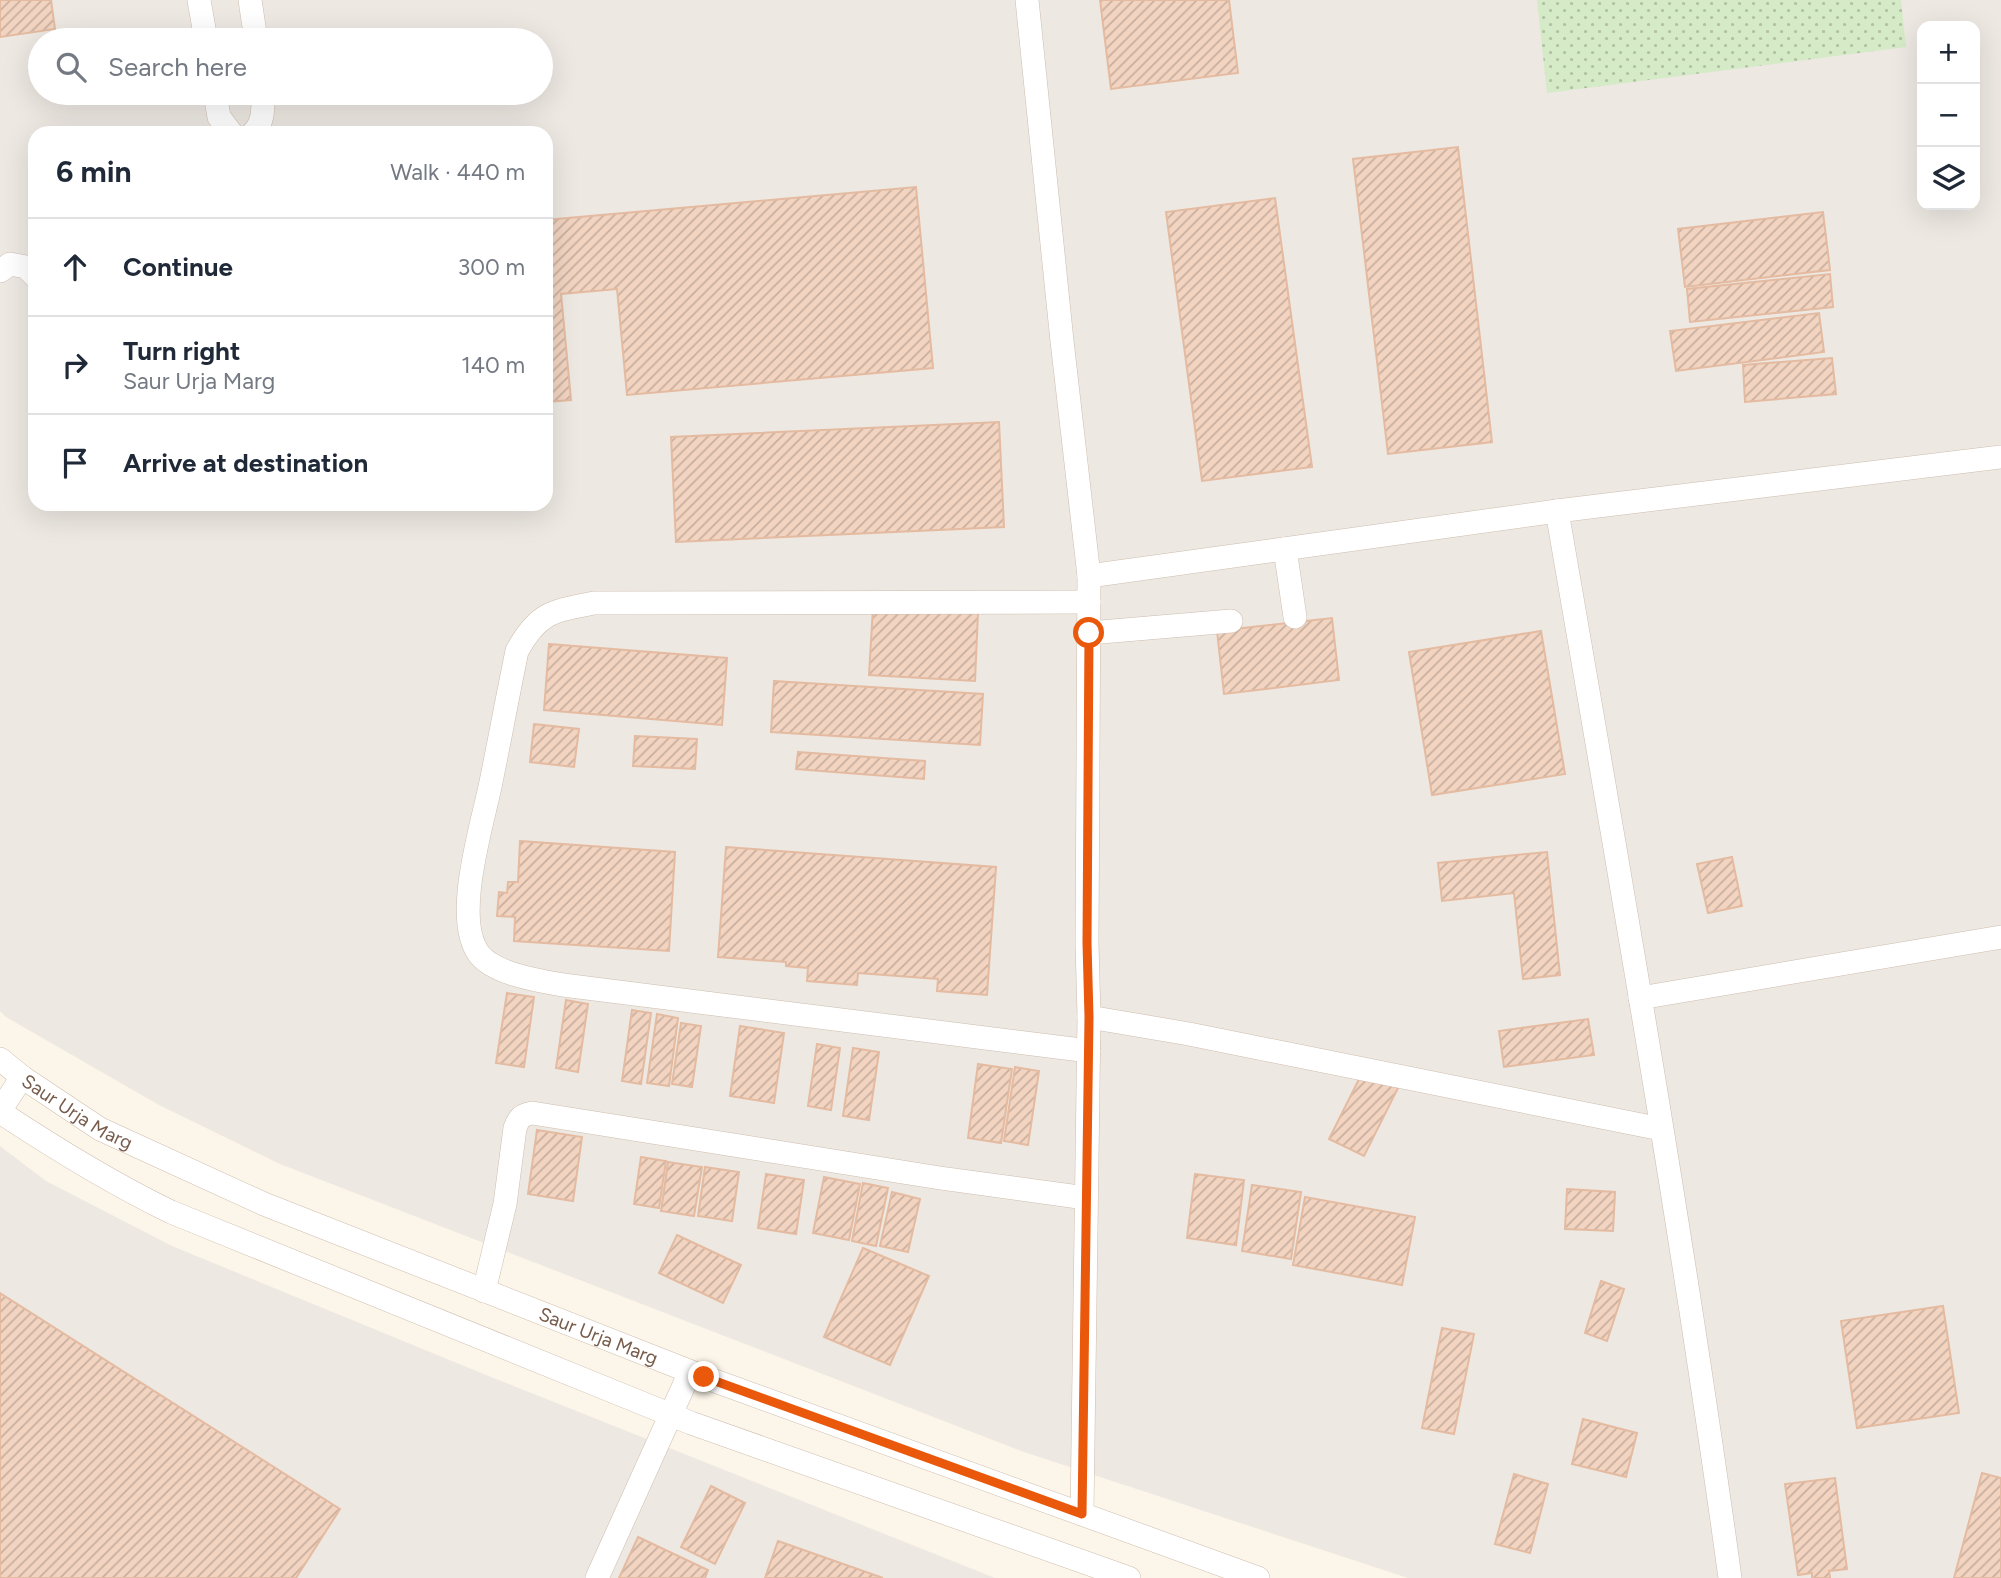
<!DOCTYPE html>
<meta charset="utf-8">
<style>
:root{--surface:#fff;--page:#f6f6f7;--text:#1f2937;--muted:#747a83;--line:#e0e1e3}
body{margin:0;font-family:Figtree,sans-serif;background:var(--page);color:var(--text)}
.controls{position:absolute;right:21px;top:21px;display:grid;overflow:hidden;border-radius:14px;box-shadow:0 7px 28px #0002}
.controls button{width:63px;height:63px;display:grid;place-items:center;padding:0;border:0;border-bottom:2px solid var(--line);background:var(--surface);color:var(--text);font:35px sans-serif}
.stop{position:absolute;width:21px;height:21px;margin:-16px;border:5px solid #ea580c;border-radius:50%;background:#fff}
.stop.end{background:#ea580c;border-color:#fff;box-shadow:0 2px 7px #0008}
.list{margin:0;padding:0;list-style:none}
h2{display:flex;justify-content:space-between;align-items:center;height:91px;margin:0;padding:0 28px;font-size:30px}
h2 small{font-size:23px;font-weight:400;color:var(--muted)}
.list li{display:grid;grid-template-columns:46px 1fr auto;gap:21px;align-items:center;box-sizing:border-box;height:98px;padding:0 28px;border-top:2px solid var(--line)}
.list b{display:block;font-size:26px;white-space:nowrap}
.list p{margin:0;font-size:23px;white-space:nowrap;color:var(--muted)}
.list em{font-size:23px;font-style:normal;color:var(--muted)}
.icon{flex:none;width:38px;height:38px;fill:none;stroke:currentColor;stroke-width:2;stroke-linecap:round;stroke-linejoin:round}
.map{position:relative;flex:none;width:2001px;height:1578px;overflow:hidden}
.search{position:absolute;background:var(--surface);box-shadow:0 7px 28px #0002;left:28px;top:28px;width:525px;height:77px;display:flex;align-items:center;gap:18px;box-sizing:border-box;padding:0 24px;border-radius:38px;color:var(--muted);font-size:26px}
.panel{position:absolute;background:var(--surface);box-shadow:0 7px 28px #0002;left:28px;top:126px;width:525px;height:385px;border-radius:21px}
.map>svg:first-child{display:block}
</style>
<div class="map">
<svg width="2001" height="1578" viewBox="0 0 2001 1578">
<defs>
<pattern id="grass-dots" width="8" height="8" patternUnits="userSpaceOnUse" patternTransform="scale(1.75)"><rect width="8" height="8" fill="#d5eac7"/><path d="M2 2h.1M6 6h.1" fill="none" stroke="#b2c1a4" stroke-width="1.8" stroke-linecap="round"/></pattern>
<pattern id="building-hatch" width="6" height="6" patternUnits="userSpaceOnUse" patternTransform="scale(1.75)"><rect width="6" height="6" fill="#f2d4c1"/><path d="M-1 1l2-2M0 6l6-6M5 7l2-2" fill="none" stroke="#c9af9f"/></pattern>
</defs>
<rect width="100%" height="100%" fill="#fcf5e9"/>
<g fill="#ede8e2" fill-rule="evenodd">
<path d="M0,0h2001v1578h-593l-384,-126 -744,-288 -121,-59 -153,-88 -6,-6zM1922,26h53v179h-53zM40,40h501v53h-501zM35,133h511v371h-511z"/>
<path d="M0,1146l46,35 126,65 314,129 509,203h-995z"/>
</g>
<path fill="url(#grass-dots)" d="M1537,0h364l5,47 -359,46z"/>
<g fill="url(#building-hatch)" stroke="#e4bba1" stroke-width="2">
<path d="M0,0h51l4,29 -55,8z"/>
<path d="M1100,0h129l9,73 -127,16z"/>
<path d="M1458,147l34,295 -104,12 -35,-295z"/>
<path d="M916,187l17,181 -306,27 -10,-106 -56,5 10,106 -25,2v-182z"/>
<path d="M1275,198l37,269 -110,14 -36,-269z"/>
<path d="M1823,212l7,58 -145,17 -7,-58z"/>
<path d="M1830,274l3,33 -143,15 -3,-33z"/>
<path d="M1819,313l5,39 -148,19 -6,-40z"/>
<path d="M1832,358l4,36 -91,8 -2,-37z"/>
<path d="M999,422l5,105 -328,15 -5,-105z"/>
<path d="M873,607l105,6 -3,68 -106,-6z"/>
<path d="M1332,618l7,62 -115,14 -7,-63z"/>
<path d="M1541,631l24,143 -133,21 -23,-143z"/>
<path d="M549,644l178,14 -5,67 -178,-15z"/>
<path d="M774,681l209,13 -3,51 -209,-13z"/>
<path d="M534,724l45,5 -5,38 -44,-5z"/>
<path d="M635,736l62,3 -2,30 -62,-3z"/>
<path d="M798,752l127,9 -1,18 -128,-10z"/>
<path d="M520,841l155,11 -6,99 -155,-10 1,-24 -18,-1 2,-24 8,1 1,-11h10z"/>
<path d="M726,847l270,20 -9,128 -50,-4 1,-12 -80,-6 -1,12 -50,-4 1,-13 -22,-2v-4l-68,-5z"/>
<path d="M1547,852l13,123 -37,4 -9,-86 -72,8 -4,-38z"/>
<path d="M1732,857l10,49 -34,7 -11,-49z"/>
<path d="M507,993l27,4 -10,70 -28,-4z"/>
<path d="M566,1000l22,4 -10,68 -22,-4z"/>
<path d="M632,1010l19,3 -10,71 -19,-3z"/>
<path d="M657,1014l21,4 -9,68 -22,-3z"/>
<path d="M1588,1019l6,36 -90,12 -5,-36z"/>
<path d="M681,1023l20,3 -9,61 -20,-3z"/>
<path d="M740,1026l44,7 -10,70 -44,-7z"/>
<path d="M817,1044l23,4 -9,62 -23,-4z"/>
<path d="M853,1048l26,4 -10,68 -26,-4z"/>
<path d="M978,1064l34,5 -11,74 -33,-5z"/>
<path d="M1015,1067l24,4 -11,74 -24,-4z"/>
<path d="M1363,1071l35,17 -34,68 -35,-17z"/>
<path d="M537,1130l45,7 -9,64 -45,-7z"/>
<path d="M641,1157l25,4 -7,47 -25,-4z"/>
<path d="M668,1162l34,5 -8,49 -33,-5z"/>
<path d="M705,1167l34,5 -7,49 -34,-5z"/>
<path d="M766,1174l38,6 -8,54 -38,-6z"/>
<path d="M1195,1174l49,6 -8,65 -49,-7z"/>
<path d="M824,1177l36,7 -11,56 -36,-7z"/>
<path d="M863,1183l25,5 -12,58 -24,-5z"/>
<path d="M1252,1185l49,7 -10,67 -49,-8z"/>
<path d="M1567,1189l48,3 -2,39 -48,-2z"/>
<path d="M892,1192l28,7 -12,53 -28,-6z"/>
<path d="M1305,1197l110,20 -13,68 -109,-20z"/>
<path d="M677,1235l64,30 -18,38 -64,-30z"/>
<path d="M863,1248l66,28 -39,89 -66,-28z"/>
<path d="M1601,1281l23,8 -17,52 -22,-8z"/>
<path d="M0,1293l340,216 -44,69h-296z"/>
<path d="M1943,1306l16,107 -102,15 -16,-107z"/>
<path d="M1442,1328l32,6 -20,100 -32,-6z"/>
<path d="M1583,1419l54,14 -11,44 -54,-13z"/>
<path d="M1982,1473l19,5v100h-47z"/>
<path d="M1514,1474l34,10 -18,69 -35,-9z"/>
<path d="M1835,1478l12,91 -18,2 1,7h-18v-5l-14,2 -13,-91z"/>
<path d="M711,1486l34,17 -30,61 -34,-17z"/>
<path d="M638,1537l70,33 -3,8h-86z"/>
<path d="M778,1541l105,37h-118z"/>
</g>
<g fill="none" stroke-linecap="round" stroke-linejoin="round">
<g stroke="#cfbdae" stroke-width="24">
<g id="minor">
<path d="M199,0l7,40"/>
<path d="M250,0l6,40"/>
<path d="M1027,0l35,341 27,235 -2,367 2,74 -7,497"/>
<path d="M215,93l4,24 12,16"/>
<path d="M253,133c11,-10 10,-26 10,-40"/>
<path d="M0,271l10,-7 16,3 9,9"/>
<path d="M1557,511c61,355 124,710 173,1067"/>
<path d="M1285,549l10,68"/>
<path d="M1089,576l468,-65 444,-54"/>
<path d="M1089,633l142,-12"/>
<path d="M1640,998l361,-61"/>
<path d="M1089,1017l100,17 472,95"/>
<path d="M1089,1051l-526,-66c-23,-4 -69,-11 -84,-31 -27,-36 4,-131 12,-172 9,-44 17,-88 26,-131 21,-39 36,-40 77,-48l495,-1"/>
<path id="s1" d="M0,1059l22,18 78,52 164,75 440,173 554,201"/>
<path d="M0,1111l22,-34"/>
<path d="M0,1112c56,37 111,71 171,100l520,211 438,155"/>
<path d="M484,1291l21,-87 10,-76c4,-10 6,-13 17,-15l408,65 146,20"/>
<path d="M597,1578l93,-206"/>
</g>
</g>
<use href="#minor" stroke="#fff" stroke-width="23"/>
</g>
<g fill="none" stroke-linecap="round" stroke-linejoin="round">
<path stroke="#ea580c" stroke-width="9" d="M704,1377l378,137 7,-497 -2,-74 2,-310"/>
</g>
<g text-anchor="middle" stroke-width="7" stroke-linejoin="round" paint-order="stroke">
<g font-size="19" fill="#775c4c" stroke="#fff9f0">
<text dy="7" stroke="none"><textPath href="#s1" startOffset="94">Saur Urja Marg</textPath></text>
<text dy="7" stroke="none"><textPath href="#s1" startOffset="662">Saur Urja Marg</textPath></text>
</g>
</g>
</svg>
<div class="controls">
<button>+</button>
<button>−</button>
<button><svg class="icon" aria-label="layers" viewBox="0 0 24 24"><path d="M12 4l9 5-9 5-9-5zM3 14l9 5 9-5"/></svg></button>
</div>
<div class="stop" style="left:1089px;top:633px"></div>
<div class="stop end" style="left:704px;top:1377px"></div>
<div class="search"><svg class="icon" aria-label="search" viewBox="0 0 24 24"><circle cx="10" cy="10" r="6"/><path d="M15 15l6 6"/></svg>Search here</div>
<section class="panel">
<h2>6 min<small>Walk · 440 m</small></h2>
<ul class="list">
<li><svg class="icon" aria-label="ahead" viewBox="0 0 24 24"><path d="M12 20V5M6 11l6-6 6 6"/></svg><div><b>Continue</b></div><em>300 m</em></li>
<li><svg class="icon" aria-label="right" viewBox="0 0 24 24"><path d="M7 20v-9h11M14 6l5 5-5 5"/></svg><div><b>Turn right</b><p>Saur Urja Marg</p></div><em>140 m</em></li>
<li><svg class="icon" aria-label="arrive" viewBox="0 0 24 24"><path d="M6 21V4h12l-3 4 3 4H6"/></svg><div><b>Arrive at destination</b></div></li>
</ul>
</section>
</div>
